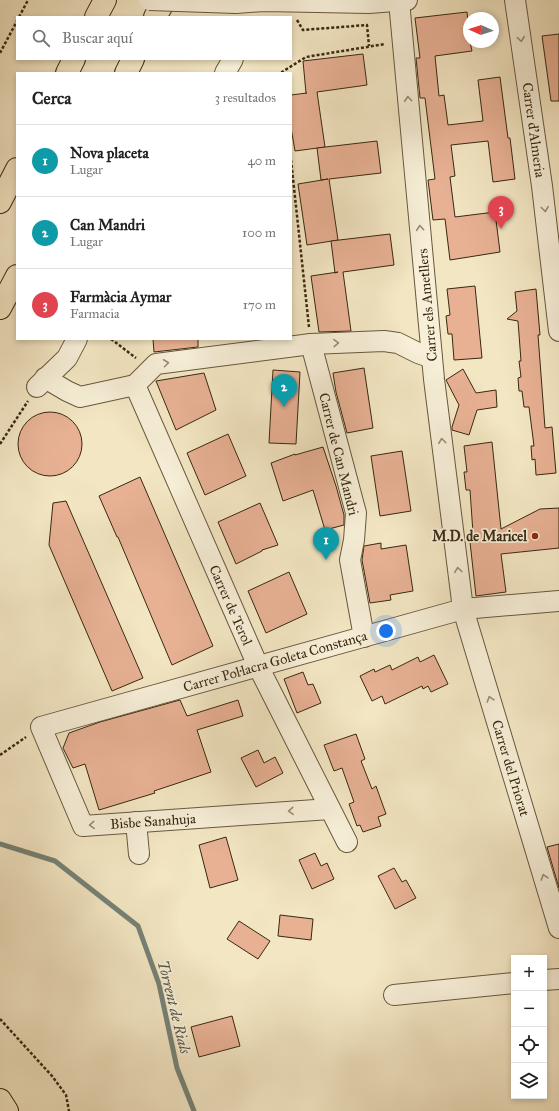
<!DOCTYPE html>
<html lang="es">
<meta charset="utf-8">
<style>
:root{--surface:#fff;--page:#f2f2f2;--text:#202124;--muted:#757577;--line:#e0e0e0;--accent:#2563eb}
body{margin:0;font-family:"IM FELL Great Primer",serif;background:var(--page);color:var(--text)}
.controls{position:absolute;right:12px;bottom:12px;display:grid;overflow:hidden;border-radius:0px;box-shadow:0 2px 6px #0003}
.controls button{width:36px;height:36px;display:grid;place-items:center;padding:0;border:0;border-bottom:1px solid var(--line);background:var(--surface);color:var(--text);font:20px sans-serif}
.compass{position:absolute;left:463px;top:12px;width:36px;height:36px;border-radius:50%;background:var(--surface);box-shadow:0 2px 6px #0003;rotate:273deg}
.you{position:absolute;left:386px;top:631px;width:14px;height:14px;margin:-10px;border:3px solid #fff;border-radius:50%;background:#1a73e8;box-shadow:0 0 0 6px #1a73e833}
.badge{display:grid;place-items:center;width:26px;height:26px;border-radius:50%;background:var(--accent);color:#fff;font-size:13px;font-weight:700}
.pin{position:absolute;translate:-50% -33px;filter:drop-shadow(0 1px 2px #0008)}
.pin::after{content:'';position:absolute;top:21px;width:14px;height:12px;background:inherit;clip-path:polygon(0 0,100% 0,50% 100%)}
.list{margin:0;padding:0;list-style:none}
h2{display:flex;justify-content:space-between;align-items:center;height:52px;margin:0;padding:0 16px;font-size:17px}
h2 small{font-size:13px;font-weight:400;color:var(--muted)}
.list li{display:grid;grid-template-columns:26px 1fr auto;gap:12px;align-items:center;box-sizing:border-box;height:72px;padding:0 16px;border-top:1px solid var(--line)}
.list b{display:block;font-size:15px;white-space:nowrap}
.list p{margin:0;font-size:13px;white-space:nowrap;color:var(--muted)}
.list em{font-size:13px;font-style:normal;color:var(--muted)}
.icon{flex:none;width:22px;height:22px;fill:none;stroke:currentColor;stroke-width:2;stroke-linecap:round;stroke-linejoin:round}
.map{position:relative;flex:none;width:559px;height:1111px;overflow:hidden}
.search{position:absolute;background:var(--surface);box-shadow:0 2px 6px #0003;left:16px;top:16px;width:276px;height:44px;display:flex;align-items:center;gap:10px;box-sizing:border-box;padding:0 14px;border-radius:0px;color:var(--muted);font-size:15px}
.panel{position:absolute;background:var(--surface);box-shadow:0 2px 6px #0003;left:16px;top:72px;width:276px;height:268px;border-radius:0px}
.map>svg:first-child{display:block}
</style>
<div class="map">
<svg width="559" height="1111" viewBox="0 0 559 1111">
<rect width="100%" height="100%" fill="#f3e6c3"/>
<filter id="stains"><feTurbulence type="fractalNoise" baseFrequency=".005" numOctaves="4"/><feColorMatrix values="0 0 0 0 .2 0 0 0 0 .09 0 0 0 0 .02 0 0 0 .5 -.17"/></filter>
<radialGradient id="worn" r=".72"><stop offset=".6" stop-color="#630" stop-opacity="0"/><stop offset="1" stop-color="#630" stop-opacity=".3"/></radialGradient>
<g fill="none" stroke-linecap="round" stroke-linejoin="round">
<path stroke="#758276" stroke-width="5" d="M0,844l55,17 83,65 21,58 18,84 17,43"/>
</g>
<g fill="#e8b194" stroke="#382811">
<path d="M467,12l2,19v11h1l2,9 -37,5 4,40 5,-1 4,30 35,-4 -5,-41 22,-3 8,61h2l5,41 -22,3 -5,-41 -37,4 4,31 -5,1 5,40 40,-5 5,40 -50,8 -5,-41 -12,1 -5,-40 7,-1 -10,-81h-5l-4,-40h4l-5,-40z"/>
<path d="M559,34v67h-8l-9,-65z"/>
<path d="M363,54l4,31 -50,7 8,55 -30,4 -4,-23v-33l16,-2h-1l-3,-32z"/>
<path d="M377,141l4,32 -52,6 9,61 -31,5 -9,-61 30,-5 -7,1 -4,-32z"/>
<path d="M390,234l4,31 -51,7 8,59 -32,1 -8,-56 27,-4 -3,1 -4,-32z"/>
<path d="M475,286l7,72 -28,2 -2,-26h-4l-2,-18 4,-1 -3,-26z"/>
<path d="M536,289l4,46h-2l7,93 7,-1 4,46 -20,2 -1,-16 -3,1 -1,-14h3l-5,-39h-5l-2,-16h-3l-1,-13 3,-1 -2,-16h2l-3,-40 -11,-2 10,-8 -2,-19z"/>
<path d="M153,339h45v8l-44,5z"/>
<path d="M364,368l9,60 -26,5 -11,-41 -3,-19z"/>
<path d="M463,369l13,24 20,-3 1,17 -20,3 -8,25 -17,-5v-3l7,-22 -13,-25z"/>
<path d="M273,370l27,2 -4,72 -27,-1z"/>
<path d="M204,373l12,37 -40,20 -20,-49z"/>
<circle cx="50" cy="444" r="32"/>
<path d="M228,434l18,42 -41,19 -18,-42z"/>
<path d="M492,442l9,87 39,-20 19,-1v40l-58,6 5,38 -30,4 -7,-63h4l-3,-43h-4l-2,-18h3l-3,-26z"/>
<path d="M323,447l13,39 8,29v10l-19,5 -12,-40 -30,11 -12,-38 24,-9v1z"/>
<path d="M402,451l9,60 -31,5 -9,-60z"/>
<path d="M140,477l73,169 -41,19 -54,-128h-1l-18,-41z"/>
<path d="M66,501l77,177 -31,13 -63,-146 4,-42z"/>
<path d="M260,503l18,42 -16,5v1l-26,13 -18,-42z"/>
<path d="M381,543v6l25,-4 7,46 -23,4 1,5 -21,3 -8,-43 2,-14z"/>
<path d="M289,572l18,42 -41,19 -18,-42z"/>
<path d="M434,655l14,29 -17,8 -3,-6 -5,3 -1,-3 -37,18 -3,-8 -10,5 -12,-25 14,-7 1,3 15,-7 2,5 26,-13 2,5z"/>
<path d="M303,672l5,13 5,-1 8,19 -24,10 -13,-34z"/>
<path d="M180,700l7,16 51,-16 5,16 -46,14 14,42 -57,19 1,2 -56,17 -14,-46 -12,4 -10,-20 6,-15 31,-11z"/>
<path d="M356,734l9,25 -4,2 11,28 4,-3 10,28 -8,3 3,9 -18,6 -3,-7 -3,1 -8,-22 5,-2 -12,-34 -8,3 -10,-26z"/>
<path d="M258,750l6,13 11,-6 8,16 -27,14 -15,-29z"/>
<path d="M226,837l12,43 -28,8 -11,-43z"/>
<path d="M559,844v44l-12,-41z"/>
<path d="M315,853l6,13 6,-3 7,16 -22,10 -13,-29z"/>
<path d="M394,868l8,14 4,-2 10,18 -21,11 -17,-33z"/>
<path d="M280,915l33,4 -2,21 -33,-4z"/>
<path d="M239,921l31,20 -12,18 -31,-20z"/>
<path d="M232,1016l8,30 -41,11 -8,-30z"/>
</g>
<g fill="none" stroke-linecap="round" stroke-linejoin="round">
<g stroke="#67583e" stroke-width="22">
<g id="minor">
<path d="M515,0l27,186 17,145"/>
<path d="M399,1l35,378 29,230 96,319"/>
<path d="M236,3l28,-2 105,2 38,-3"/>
<path d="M225,73l8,-14"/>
<path d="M311,344l45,169 -2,27 -4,20 14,77"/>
<path d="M45,378l22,13 13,6 55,-12 21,-21 155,-20 73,-3 14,2 20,10 14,5"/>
<path d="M135,385l123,281 89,176"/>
<path d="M37,387l30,-29 10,-19"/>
<path d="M330,809l-247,17 -42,-99 422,-118 96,-8"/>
<path d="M136,822l3,32"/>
<path d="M544,980l15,-1"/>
<path d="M394,995l120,-12"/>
</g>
</g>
<g stroke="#382811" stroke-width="24">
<g id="highway">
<path d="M96,17l9,-17"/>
<path d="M155,17l10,-17"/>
<path d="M67,73l7,-14"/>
<path d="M126,73l7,-14"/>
<path d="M0,202l17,-33"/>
<path d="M0,308l17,-32"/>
<path d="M0,1100l7,11"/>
</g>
</g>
<g stroke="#382811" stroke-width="2.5" stroke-dasharray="3 2" stroke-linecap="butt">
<path d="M19,17l9,-17"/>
<path d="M297,20l6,10 64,-5 2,21"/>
<path d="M0,53l17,-32"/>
<path d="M282,73v-1l24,-15 79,-13"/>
<path d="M291,160l18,167"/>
<path d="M111,339l25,19"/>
<path d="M0,444l28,-43"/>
<path d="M0,755l26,-18"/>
<path d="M0,1019l52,57 14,19 3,16"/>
</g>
<use href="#minor" stroke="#f7efd8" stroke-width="20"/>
<use href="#highway" stroke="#f3e6c3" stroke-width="22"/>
<g stroke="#67583e" stroke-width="22" stroke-linecap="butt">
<path id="minor-bridge" d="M149,0l87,3"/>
</g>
<use href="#minor-bridge" stroke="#f7efd8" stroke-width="20"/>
</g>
<defs><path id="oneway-chevron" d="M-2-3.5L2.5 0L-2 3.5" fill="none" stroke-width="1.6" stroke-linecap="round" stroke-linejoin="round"/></defs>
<g stroke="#988c74">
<use href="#oneway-chevron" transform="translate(521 39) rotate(82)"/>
<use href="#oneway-chevron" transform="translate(408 99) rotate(-95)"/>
<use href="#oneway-chevron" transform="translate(545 209) rotate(83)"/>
<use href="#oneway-chevron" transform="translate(420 228) rotate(-95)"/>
<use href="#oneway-chevron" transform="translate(336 343) rotate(-2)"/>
<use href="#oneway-chevron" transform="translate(166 363) rotate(-7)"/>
<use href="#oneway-chevron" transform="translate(442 441) rotate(-97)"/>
<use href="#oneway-chevron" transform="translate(458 570) rotate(-97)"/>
<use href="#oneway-chevron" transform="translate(490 699) rotate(-107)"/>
<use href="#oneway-chevron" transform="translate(291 811) rotate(176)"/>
<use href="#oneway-chevron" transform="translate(92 825) rotate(176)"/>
<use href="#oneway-chevron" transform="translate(544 877) rotate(-107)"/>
</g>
<circle fill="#8f2418" stroke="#f7efd8" stroke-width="1.5" cx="535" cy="536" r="4"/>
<g text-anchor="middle" stroke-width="3.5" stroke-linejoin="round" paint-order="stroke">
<g font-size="14" fill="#382811" stroke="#f7efd8">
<text transform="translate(534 130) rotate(82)" y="5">Carrer d'Almeria</text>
<text transform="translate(427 305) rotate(-95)" y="5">Carrer els Ametllers</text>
<text transform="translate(339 454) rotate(76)" y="5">Carrer de Can Mandri</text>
<text transform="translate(231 605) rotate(66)" y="5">Carrer de Terol</text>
<text transform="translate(275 661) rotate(-16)" y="5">Carrer Pol·lacra Goleta Constança</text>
<text transform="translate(511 768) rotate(73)" y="5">Carrer del Priorat</text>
<text transform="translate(153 821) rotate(-4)" y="5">Bisbe Sanahuja</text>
</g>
<g font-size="14" font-weight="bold" fill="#382811" stroke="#f7efd8" text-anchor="end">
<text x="527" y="541">M.D. de Maricel</text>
</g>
<g font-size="15" font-style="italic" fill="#565544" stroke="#f7efd8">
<text transform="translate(174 1007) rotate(76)" y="5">Torrent de Rials</text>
</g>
</g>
<rect width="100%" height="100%" filter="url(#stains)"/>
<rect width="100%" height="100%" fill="url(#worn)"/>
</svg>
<div class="controls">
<button>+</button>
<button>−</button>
<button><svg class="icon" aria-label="locate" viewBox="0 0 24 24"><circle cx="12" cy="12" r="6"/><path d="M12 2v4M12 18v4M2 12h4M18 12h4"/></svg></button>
<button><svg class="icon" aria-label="layers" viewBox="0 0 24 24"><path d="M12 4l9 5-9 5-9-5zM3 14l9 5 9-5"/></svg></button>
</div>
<svg class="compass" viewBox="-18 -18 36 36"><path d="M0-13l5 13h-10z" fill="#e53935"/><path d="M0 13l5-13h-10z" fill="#757577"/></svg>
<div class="you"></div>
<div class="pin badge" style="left:326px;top:560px;background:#0f9aa8">1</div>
<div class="pin badge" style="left:284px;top:407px;background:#0f9aa8">2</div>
<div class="pin badge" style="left:501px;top:229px;background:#e0444e">3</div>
<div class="search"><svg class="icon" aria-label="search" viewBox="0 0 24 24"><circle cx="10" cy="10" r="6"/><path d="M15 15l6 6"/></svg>Buscar aquí</div>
<section class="panel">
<h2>Cerca<small>3 resultados</small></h2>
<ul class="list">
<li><span class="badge" style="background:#0f9aa8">1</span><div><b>Nova placeta</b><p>Lugar</p></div><em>40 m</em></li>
<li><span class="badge" style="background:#0f9aa8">2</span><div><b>Can Mandri</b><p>Lugar</p></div><em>100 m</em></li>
<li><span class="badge" style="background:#e0444e">3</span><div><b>Farmàcia Aymar</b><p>Farmacia</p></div><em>170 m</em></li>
</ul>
</section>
</div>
